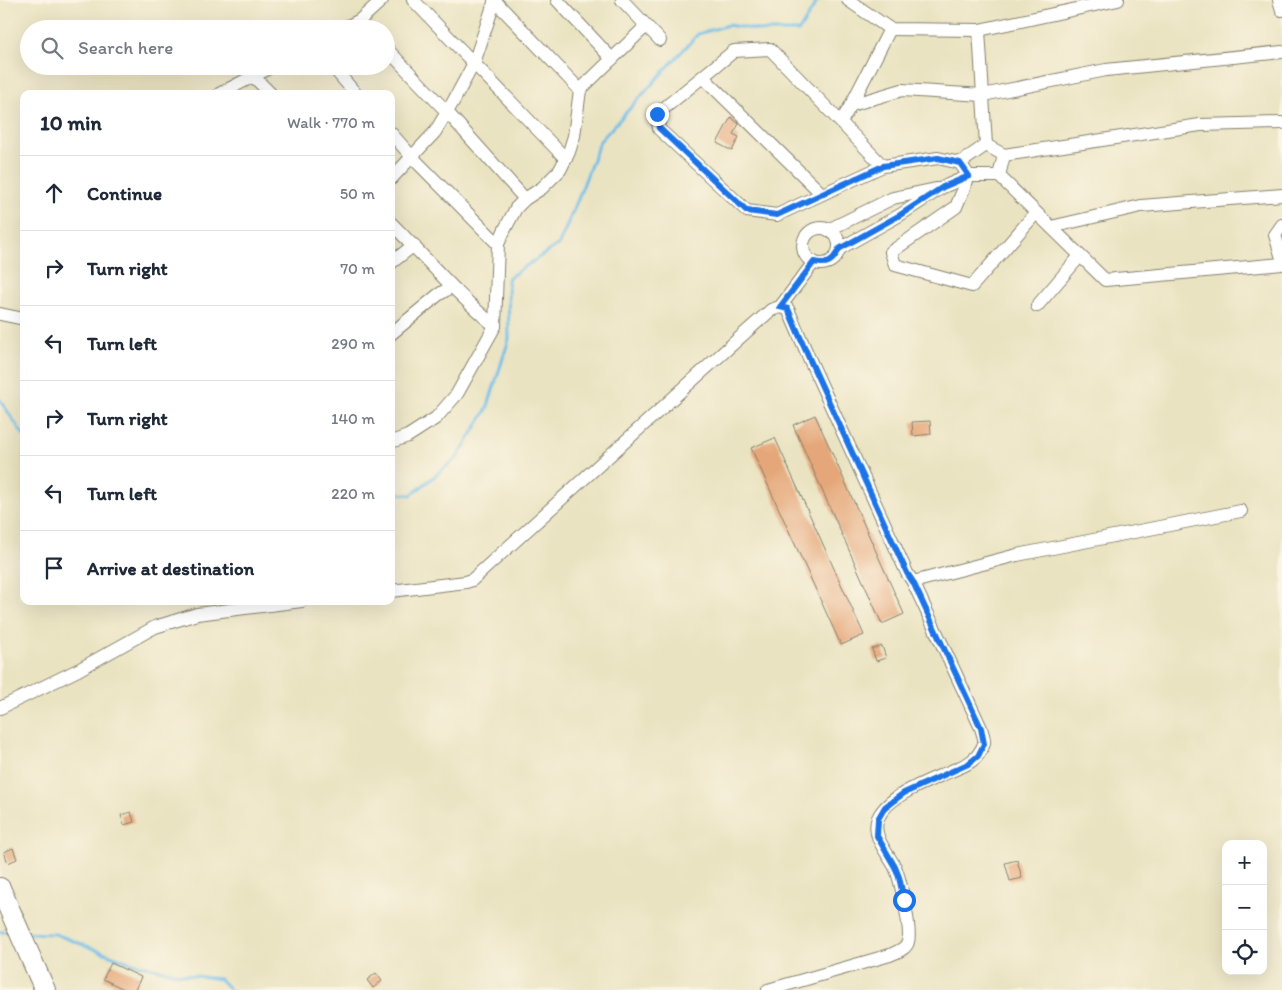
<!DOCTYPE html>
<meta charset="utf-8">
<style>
:root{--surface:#fff;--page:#f6f6f7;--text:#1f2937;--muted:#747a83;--line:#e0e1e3}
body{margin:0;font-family:Itim,sans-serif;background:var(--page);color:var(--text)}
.controls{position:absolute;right:15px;bottom:15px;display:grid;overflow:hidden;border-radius:10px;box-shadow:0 5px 20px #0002}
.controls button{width:45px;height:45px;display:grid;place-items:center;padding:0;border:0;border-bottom:1px solid var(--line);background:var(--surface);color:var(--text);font:25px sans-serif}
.stop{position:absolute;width:15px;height:15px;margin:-11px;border:4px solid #1a73e8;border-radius:50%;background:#fff}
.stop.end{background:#1a73e8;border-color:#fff;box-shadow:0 1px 5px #0008}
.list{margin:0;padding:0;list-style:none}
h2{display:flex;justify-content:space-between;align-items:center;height:65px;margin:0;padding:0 20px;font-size:21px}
h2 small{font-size:16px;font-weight:400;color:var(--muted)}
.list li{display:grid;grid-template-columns:32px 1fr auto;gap:15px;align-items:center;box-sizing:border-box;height:75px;padding:0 20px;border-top:1px solid var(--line)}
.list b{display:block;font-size:19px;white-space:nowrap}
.list em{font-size:16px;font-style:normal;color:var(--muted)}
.icon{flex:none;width:28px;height:28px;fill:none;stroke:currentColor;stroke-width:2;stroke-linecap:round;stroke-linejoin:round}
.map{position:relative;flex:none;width:1282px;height:990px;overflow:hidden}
.search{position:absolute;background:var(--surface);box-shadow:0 5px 20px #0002;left:20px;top:20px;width:375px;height:55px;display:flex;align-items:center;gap:12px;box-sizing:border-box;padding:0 18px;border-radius:28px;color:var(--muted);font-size:19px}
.panel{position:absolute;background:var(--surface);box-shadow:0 5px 20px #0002;left:20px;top:90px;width:375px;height:515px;border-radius:10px}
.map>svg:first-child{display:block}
</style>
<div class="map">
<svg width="1282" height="990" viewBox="0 0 1282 990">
<rect width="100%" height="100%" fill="#fcf5e5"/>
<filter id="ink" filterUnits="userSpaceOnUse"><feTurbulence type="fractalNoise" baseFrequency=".02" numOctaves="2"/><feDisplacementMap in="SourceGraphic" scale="10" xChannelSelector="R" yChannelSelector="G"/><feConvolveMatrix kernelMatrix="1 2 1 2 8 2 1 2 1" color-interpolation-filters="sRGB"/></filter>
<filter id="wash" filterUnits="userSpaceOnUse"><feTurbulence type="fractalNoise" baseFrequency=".0096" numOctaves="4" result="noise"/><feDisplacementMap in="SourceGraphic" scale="20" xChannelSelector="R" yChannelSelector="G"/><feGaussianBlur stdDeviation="1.12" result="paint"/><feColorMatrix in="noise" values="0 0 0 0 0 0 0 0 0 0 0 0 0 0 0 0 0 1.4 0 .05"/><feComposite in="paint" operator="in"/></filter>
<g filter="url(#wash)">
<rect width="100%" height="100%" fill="#eae3c1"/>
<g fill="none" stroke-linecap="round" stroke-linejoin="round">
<g stroke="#6dbde8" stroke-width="3">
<path d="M0,400l24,36"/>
<path d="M391,492l20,3 46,-37 30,-49 22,-70 -1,-61 51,-34 19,-45 22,-58 98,-107 30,-9 35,6h36l19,-31"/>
<path d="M0,932h11"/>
<path d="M27,933l28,1 74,28 50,12 41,5 10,11"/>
</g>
</g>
<g id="blocks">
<g fill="#e5a779">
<path d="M731,117l8,7 -6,10 6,3 -7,14 -15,-8z"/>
<path d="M815,415l89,199 -22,10 -89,-199z"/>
<path d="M930,421l1,13 -18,2 -1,-14z"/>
<path d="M775,438l89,197 -23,10 -90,-197z"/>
<path d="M882,646l4,12 -10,3 -4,-12z"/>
<path d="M131,812l3,10 -10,3 -3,-10z"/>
<path d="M13,848l4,11 -9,4 -4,-11z"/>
<path d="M1017,860l5,18 -12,3 -5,-18z"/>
<path d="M111,963l30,14 -6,13h-9l-23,-11z"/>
<path d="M376,973l6,8 -9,7 -6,-8z"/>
</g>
</g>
</g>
<g filter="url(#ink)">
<use href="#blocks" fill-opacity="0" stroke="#83806e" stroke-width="1"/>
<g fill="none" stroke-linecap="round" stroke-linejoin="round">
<g stroke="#83806e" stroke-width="14">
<g id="minor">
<path d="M413,0l153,159"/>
<path d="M494,0l86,90"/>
<path d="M557,0l55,59"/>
<path d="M622,0l38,40"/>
<path d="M848,0l42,29 89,1 139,-30"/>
<path d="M1279,0l3,10"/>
<path d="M342,29l18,-9 22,-20"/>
<path d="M979,30l7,115"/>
<path d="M386,48l61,64 78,87"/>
<path d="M332,66l24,28"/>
<path d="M254,77l17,17"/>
<path d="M703,77l119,117"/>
<path d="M219,94l54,-28"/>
<path d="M851,105l51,-15 81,5 123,-25 176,-18"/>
<path d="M841,122l10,-17 39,-76"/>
<path d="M391,133l21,24 86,87"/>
<path d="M986,145l18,10 -5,21h-30l-9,-13z"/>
<path d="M1004,155l196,-30 82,-2"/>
<path d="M883,166l-113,-117 -36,2 -77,63 2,15 88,82 30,4 106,-49 55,-8 22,5"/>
<path d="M969,176l-13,31 -65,45 4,13 77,21 64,-73"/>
<path d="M999,176l106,104 177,-16"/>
<path d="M391,179l44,-47 18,-30 21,-39 21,-63"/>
<path d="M391,223c35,35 66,72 104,103"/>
<path d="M1282,225l-7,10 7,23"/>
<path d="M1051,227l90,-21 141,-11"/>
<circle cx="821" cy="246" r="18"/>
<path d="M828,230l65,-32 43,-9"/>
<path d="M839,249l61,-34 43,-28 26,-11"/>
<path d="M391,263l23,-18"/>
<path d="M1037,306l43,-50"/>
<path d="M780,307l34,-45"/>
<path d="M0,314l24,5"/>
<path d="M391,334l47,-39 13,-8"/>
<path d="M391,442l17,-6 28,-18 21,-24 38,-68 3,-82 7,-15 11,-21 9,-9 17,-11 18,-18 9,-18 5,-16 6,-46 66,-64"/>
<path d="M391,591l75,-9 6,-2 274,-248 25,-22 9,-3 8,2 21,49 98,215 6,9 104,-27 224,-44"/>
<path d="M0,708l78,-38 77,-43 42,-13 105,-13"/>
<path d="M768,990l122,-35c7,-3 16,-6 18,-13 4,-11 -8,-64 -13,-75 -8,-15 -24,-31 -17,-49 10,-23 51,-37 73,-47 12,-5 24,-9 30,-21 1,-1 3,-6 3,-7 1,-4 -2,-11 -3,-15l-68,-146"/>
</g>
</g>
<g stroke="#83806e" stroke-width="22">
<path id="primary" d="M0,888l45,102"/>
</g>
<use href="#minor" stroke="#fff" stroke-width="12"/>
<use href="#primary" stroke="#fff" stroke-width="20"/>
</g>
</g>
<g fill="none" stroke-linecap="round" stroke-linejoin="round" filter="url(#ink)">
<path stroke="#1a73e8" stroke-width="6" d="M657,114l2,14 88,83 30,4 106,-49 55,-8 22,5 9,13 -26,11 -43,28 -61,34c-6,13 -12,16 -25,13l-34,45 8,2 21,49 98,215 6,9 68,146 3,16 -6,12 -10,8 -64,29 -19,14 -7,12 -1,17 18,31 4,10 5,23"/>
</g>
</svg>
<div class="controls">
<button>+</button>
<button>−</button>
<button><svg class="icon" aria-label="locate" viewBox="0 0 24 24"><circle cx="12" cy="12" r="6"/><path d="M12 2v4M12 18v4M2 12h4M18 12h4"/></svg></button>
</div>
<div class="stop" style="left:904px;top:900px"></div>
<div class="stop end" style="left:657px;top:114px"></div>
<div class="search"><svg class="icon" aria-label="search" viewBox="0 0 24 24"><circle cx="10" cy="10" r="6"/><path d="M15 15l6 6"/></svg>Search here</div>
<section class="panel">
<h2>10 min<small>Walk · 770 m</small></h2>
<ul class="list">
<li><svg class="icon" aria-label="ahead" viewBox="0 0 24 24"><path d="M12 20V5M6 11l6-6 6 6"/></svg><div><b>Continue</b></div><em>50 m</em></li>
<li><svg class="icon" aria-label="right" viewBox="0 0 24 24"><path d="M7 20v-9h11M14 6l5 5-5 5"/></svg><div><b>Turn right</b></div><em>70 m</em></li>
<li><svg class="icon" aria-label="left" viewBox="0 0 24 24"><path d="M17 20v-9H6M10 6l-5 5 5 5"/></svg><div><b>Turn left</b></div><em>290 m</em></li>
<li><svg class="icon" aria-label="right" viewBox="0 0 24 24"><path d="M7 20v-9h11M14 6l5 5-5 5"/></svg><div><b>Turn right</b></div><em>140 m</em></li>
<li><svg class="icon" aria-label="left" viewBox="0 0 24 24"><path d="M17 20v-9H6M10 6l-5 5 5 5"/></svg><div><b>Turn left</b></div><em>220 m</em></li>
<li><svg class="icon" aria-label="arrive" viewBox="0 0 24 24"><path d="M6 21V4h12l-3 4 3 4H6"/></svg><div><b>Arrive at destination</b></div></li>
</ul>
</section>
</div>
